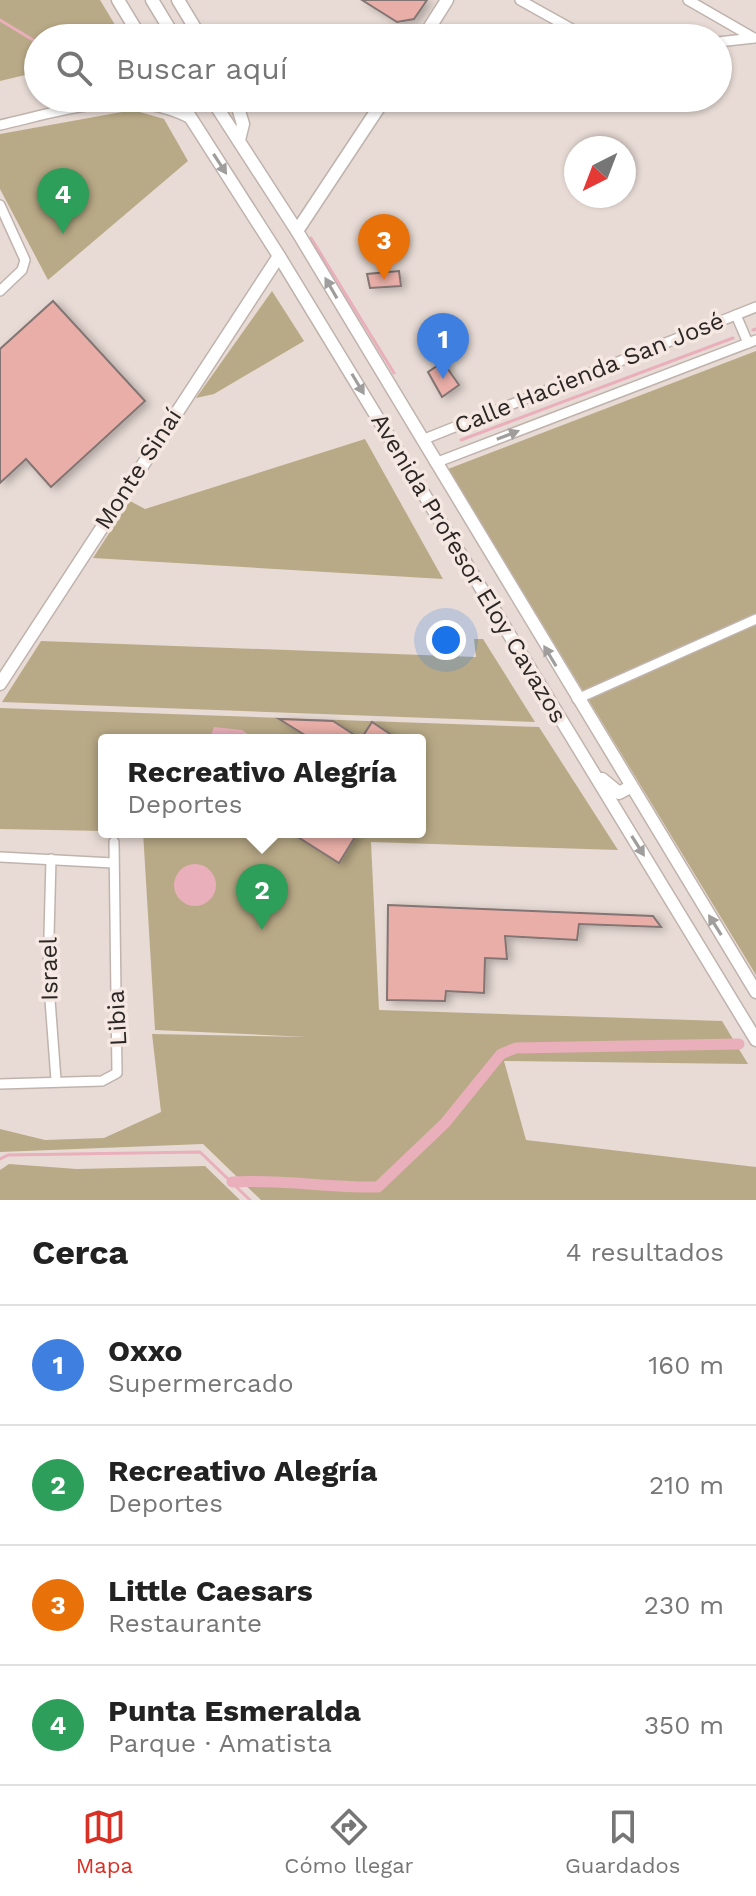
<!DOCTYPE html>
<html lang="es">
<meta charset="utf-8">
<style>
:root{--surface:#fff;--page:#f6f6f6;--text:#222;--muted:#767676;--line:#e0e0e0;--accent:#d93025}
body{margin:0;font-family:"Work Sans",sans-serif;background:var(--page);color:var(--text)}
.compass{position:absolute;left:564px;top:136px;width:72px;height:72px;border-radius:50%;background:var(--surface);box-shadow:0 2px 6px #0004;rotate:222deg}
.you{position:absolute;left:446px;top:640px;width:28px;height:28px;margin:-20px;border:6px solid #fff;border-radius:50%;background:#1a73e8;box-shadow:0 0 0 12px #1a73e833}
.badge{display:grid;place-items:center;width:52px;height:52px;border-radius:50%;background:var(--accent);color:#fff;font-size:26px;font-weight:700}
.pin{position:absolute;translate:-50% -66px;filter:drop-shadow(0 2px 4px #0008)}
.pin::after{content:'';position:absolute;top:42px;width:28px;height:24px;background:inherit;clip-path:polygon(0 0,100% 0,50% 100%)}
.popup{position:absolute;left:98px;top:734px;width:328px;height:104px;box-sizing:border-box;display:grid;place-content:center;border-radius:8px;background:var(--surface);filter:drop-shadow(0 2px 6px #0005);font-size:26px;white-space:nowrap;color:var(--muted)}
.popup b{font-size:30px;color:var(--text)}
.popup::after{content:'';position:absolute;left:50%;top:100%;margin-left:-16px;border:16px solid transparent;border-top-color:var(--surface)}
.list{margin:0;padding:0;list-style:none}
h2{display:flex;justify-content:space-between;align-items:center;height:104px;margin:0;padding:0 32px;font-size:34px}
h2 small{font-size:26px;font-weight:400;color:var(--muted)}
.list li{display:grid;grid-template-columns:52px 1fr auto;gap:24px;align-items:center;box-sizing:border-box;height:120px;padding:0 32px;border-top:2px solid var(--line)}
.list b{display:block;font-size:30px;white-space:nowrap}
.list p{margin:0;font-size:26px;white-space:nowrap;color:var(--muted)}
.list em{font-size:26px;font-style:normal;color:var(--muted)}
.icon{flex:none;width:44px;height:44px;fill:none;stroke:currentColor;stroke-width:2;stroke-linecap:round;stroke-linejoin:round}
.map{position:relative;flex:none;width:756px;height:1200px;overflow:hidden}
.search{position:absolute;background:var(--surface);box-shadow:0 2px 6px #0004;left:24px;right:24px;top:24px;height:88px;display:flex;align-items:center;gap:20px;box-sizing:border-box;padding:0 28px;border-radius:44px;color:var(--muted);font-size:30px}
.sheet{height:584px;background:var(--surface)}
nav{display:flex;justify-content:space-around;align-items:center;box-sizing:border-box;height:112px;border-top:2px solid var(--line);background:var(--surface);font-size:22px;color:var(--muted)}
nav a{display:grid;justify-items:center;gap:4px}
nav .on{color:var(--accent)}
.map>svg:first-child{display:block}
</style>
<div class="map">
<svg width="756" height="1200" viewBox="0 0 756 1200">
<defs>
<filter id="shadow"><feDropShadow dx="4.5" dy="2.5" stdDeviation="4" flood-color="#0004"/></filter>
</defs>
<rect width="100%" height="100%" fill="#e8dbd5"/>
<g fill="#b9aa87">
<path d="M0,0h100l23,38h-85v34l-38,9z"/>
<path d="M133,110l31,9 24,42 -140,119 -48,-91v-55z"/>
<path d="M272,291l32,50 -90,53 -18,4z"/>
<path d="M756,351v624l-308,-506z"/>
<path d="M365,439l78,140 -350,-21 37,-57 15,8z"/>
<path d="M474,639h9l52,83 -533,-20 39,-61 435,16z"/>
<path d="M0,708l539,19 79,123 -247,-8 8,168 343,11 26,43 -244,-3 22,79 230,27v33h-495l-58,-56 -203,8v-23l45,11 59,-2 57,-26 -9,-78 156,3 -153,-7 -12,-198h277v-92h-316v91l-104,-2z"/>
<path d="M9,1164l68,5 128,-3 35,34h-240v-30z"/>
</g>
<g fill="#e9afba">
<path d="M214,727l28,3 10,7 -43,3z"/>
<circle cx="195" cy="885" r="21"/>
</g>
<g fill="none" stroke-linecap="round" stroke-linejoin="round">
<g stroke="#e9afba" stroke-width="3">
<path d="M0,20l38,23"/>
<path d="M311,238l83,135"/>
<path d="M753,330l3,-1"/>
<path d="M461,440l272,-102"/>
<path d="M0,1159l8,-4 192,-3 50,48"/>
</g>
<path stroke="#e9afba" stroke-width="11" d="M232,1182c49,-3 97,6 146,5l67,-64 56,-69 15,-6 223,-4"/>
</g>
<g fill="#e8aea7" stroke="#827573" stroke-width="2" filter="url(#shadow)">
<path d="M362,0h65l-13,19 -17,3z"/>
<path d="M399,271l2,15 -31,2 -3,-14z"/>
<path d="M53,301l92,100 -94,86 -25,-28 -26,24v-134z"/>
<path d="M443,362l16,23 -17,12 -14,-25z"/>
<path d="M279,719l54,2 28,18 11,-17 27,18h-86z"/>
<path d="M290,832h68l-19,31z"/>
<path d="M388,905l265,11 8,11 -82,-3 -2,16 -72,-4 2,23 -22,-1 -1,35 -38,-2 -1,10 -58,-1z"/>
</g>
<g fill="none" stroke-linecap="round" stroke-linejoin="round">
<g stroke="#c0b3ad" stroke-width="12">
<g id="street">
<path d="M520,0l68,38"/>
<path d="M688,0l66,38"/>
<path d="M718,42l36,-4"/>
<path d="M0,125c62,-14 131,-38 191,-6"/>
<path d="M0,205l25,55 -3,10 -22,21"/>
<path d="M736,315l12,28"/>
<path d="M422,440l334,-133"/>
<path d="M435,463l321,-123"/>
<path d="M577,699l179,-80"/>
<path d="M0,857l113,6"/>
<path d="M51,859l-3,114 8,107"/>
<path d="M0,1084l102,-3 15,-8 -3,-231"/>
</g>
</g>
<g stroke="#c0b3ad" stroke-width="15">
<g id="secondary">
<path d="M118,0l23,38"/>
<path d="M152,0l23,38"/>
<path d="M178,0l23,38"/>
<path d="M423,38l24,-38"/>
<path d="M178,98l101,158 477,784"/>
<path d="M211,98l86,133 459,761"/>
<path d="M235,98l8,26 -4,16"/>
<path d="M297,231l88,-133"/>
<path d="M0,684l279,-428"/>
<path d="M602,779l17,14 11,-6"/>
</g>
</g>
<use href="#street" stroke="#fff" stroke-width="9"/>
<use href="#secondary" stroke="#fff" stroke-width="12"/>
</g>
<defs><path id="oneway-solid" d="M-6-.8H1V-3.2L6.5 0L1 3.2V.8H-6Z" transform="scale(2)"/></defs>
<g fill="#a09e9d">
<use href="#oneway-solid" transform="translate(220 164) rotate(57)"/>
<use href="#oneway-solid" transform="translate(331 288) rotate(-120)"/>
<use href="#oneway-solid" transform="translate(358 384) rotate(59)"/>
<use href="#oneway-solid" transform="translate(508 435) rotate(-21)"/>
<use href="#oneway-solid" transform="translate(550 656) rotate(-121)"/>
<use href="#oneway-solid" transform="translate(638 846) rotate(58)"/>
<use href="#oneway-solid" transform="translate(715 925) rotate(-122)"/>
</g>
<g text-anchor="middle" stroke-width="7" stroke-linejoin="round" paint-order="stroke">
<g font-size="24" fill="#2c2725" stroke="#f5e8e2">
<text transform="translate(589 373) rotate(-22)" y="8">Calle Hacienda San José</text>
<text transform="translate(138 469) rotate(-57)" y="8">Monte Sinaí</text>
<text transform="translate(469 568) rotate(59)" y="8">Avenida Profesor Eloy Cavazos</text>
<text transform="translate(49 969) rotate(-91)" y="8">Israel</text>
<text transform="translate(117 1018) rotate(-93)" y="8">Libia</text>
</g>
</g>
</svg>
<svg class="compass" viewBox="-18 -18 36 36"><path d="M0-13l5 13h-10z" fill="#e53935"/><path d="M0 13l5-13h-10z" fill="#767676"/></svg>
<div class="you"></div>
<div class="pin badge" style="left:443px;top:379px;background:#3f7fe0">1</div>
<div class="pin badge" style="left:262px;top:930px;background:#2e9e5b">2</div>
<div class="popup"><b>Recreativo Alegría</b>Deportes</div>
<div class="pin badge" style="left:384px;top:280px;background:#e8710a">3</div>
<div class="pin badge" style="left:63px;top:234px;background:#2e9e5b">4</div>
<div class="search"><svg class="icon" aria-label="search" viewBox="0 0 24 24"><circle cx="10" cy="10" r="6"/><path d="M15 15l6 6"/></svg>Buscar aquí</div>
</div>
<section class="sheet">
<h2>Cerca<small>4 resultados</small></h2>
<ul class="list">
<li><span class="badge" style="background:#3f7fe0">1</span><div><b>Oxxo</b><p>Supermercado</p></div><em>160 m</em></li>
<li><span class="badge" style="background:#2e9e5b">2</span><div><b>Recreativo Alegría</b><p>Deportes</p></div><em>210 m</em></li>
<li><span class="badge" style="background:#e8710a">3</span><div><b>Little Caesars</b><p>Restaurante</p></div><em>230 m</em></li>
<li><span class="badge" style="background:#2e9e5b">4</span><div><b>Punta Esmeralda</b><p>Parque · Amatista</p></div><em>350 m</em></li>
</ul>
</section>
<nav>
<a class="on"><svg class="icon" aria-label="map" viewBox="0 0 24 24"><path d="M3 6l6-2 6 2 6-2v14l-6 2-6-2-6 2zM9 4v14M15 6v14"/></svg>Mapa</a>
<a><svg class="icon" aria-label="directions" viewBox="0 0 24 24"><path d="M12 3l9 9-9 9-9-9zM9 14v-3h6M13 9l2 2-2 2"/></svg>Cómo llegar</a>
<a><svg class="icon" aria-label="saved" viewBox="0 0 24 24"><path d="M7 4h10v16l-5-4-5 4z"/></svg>Guardados</a>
</nav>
